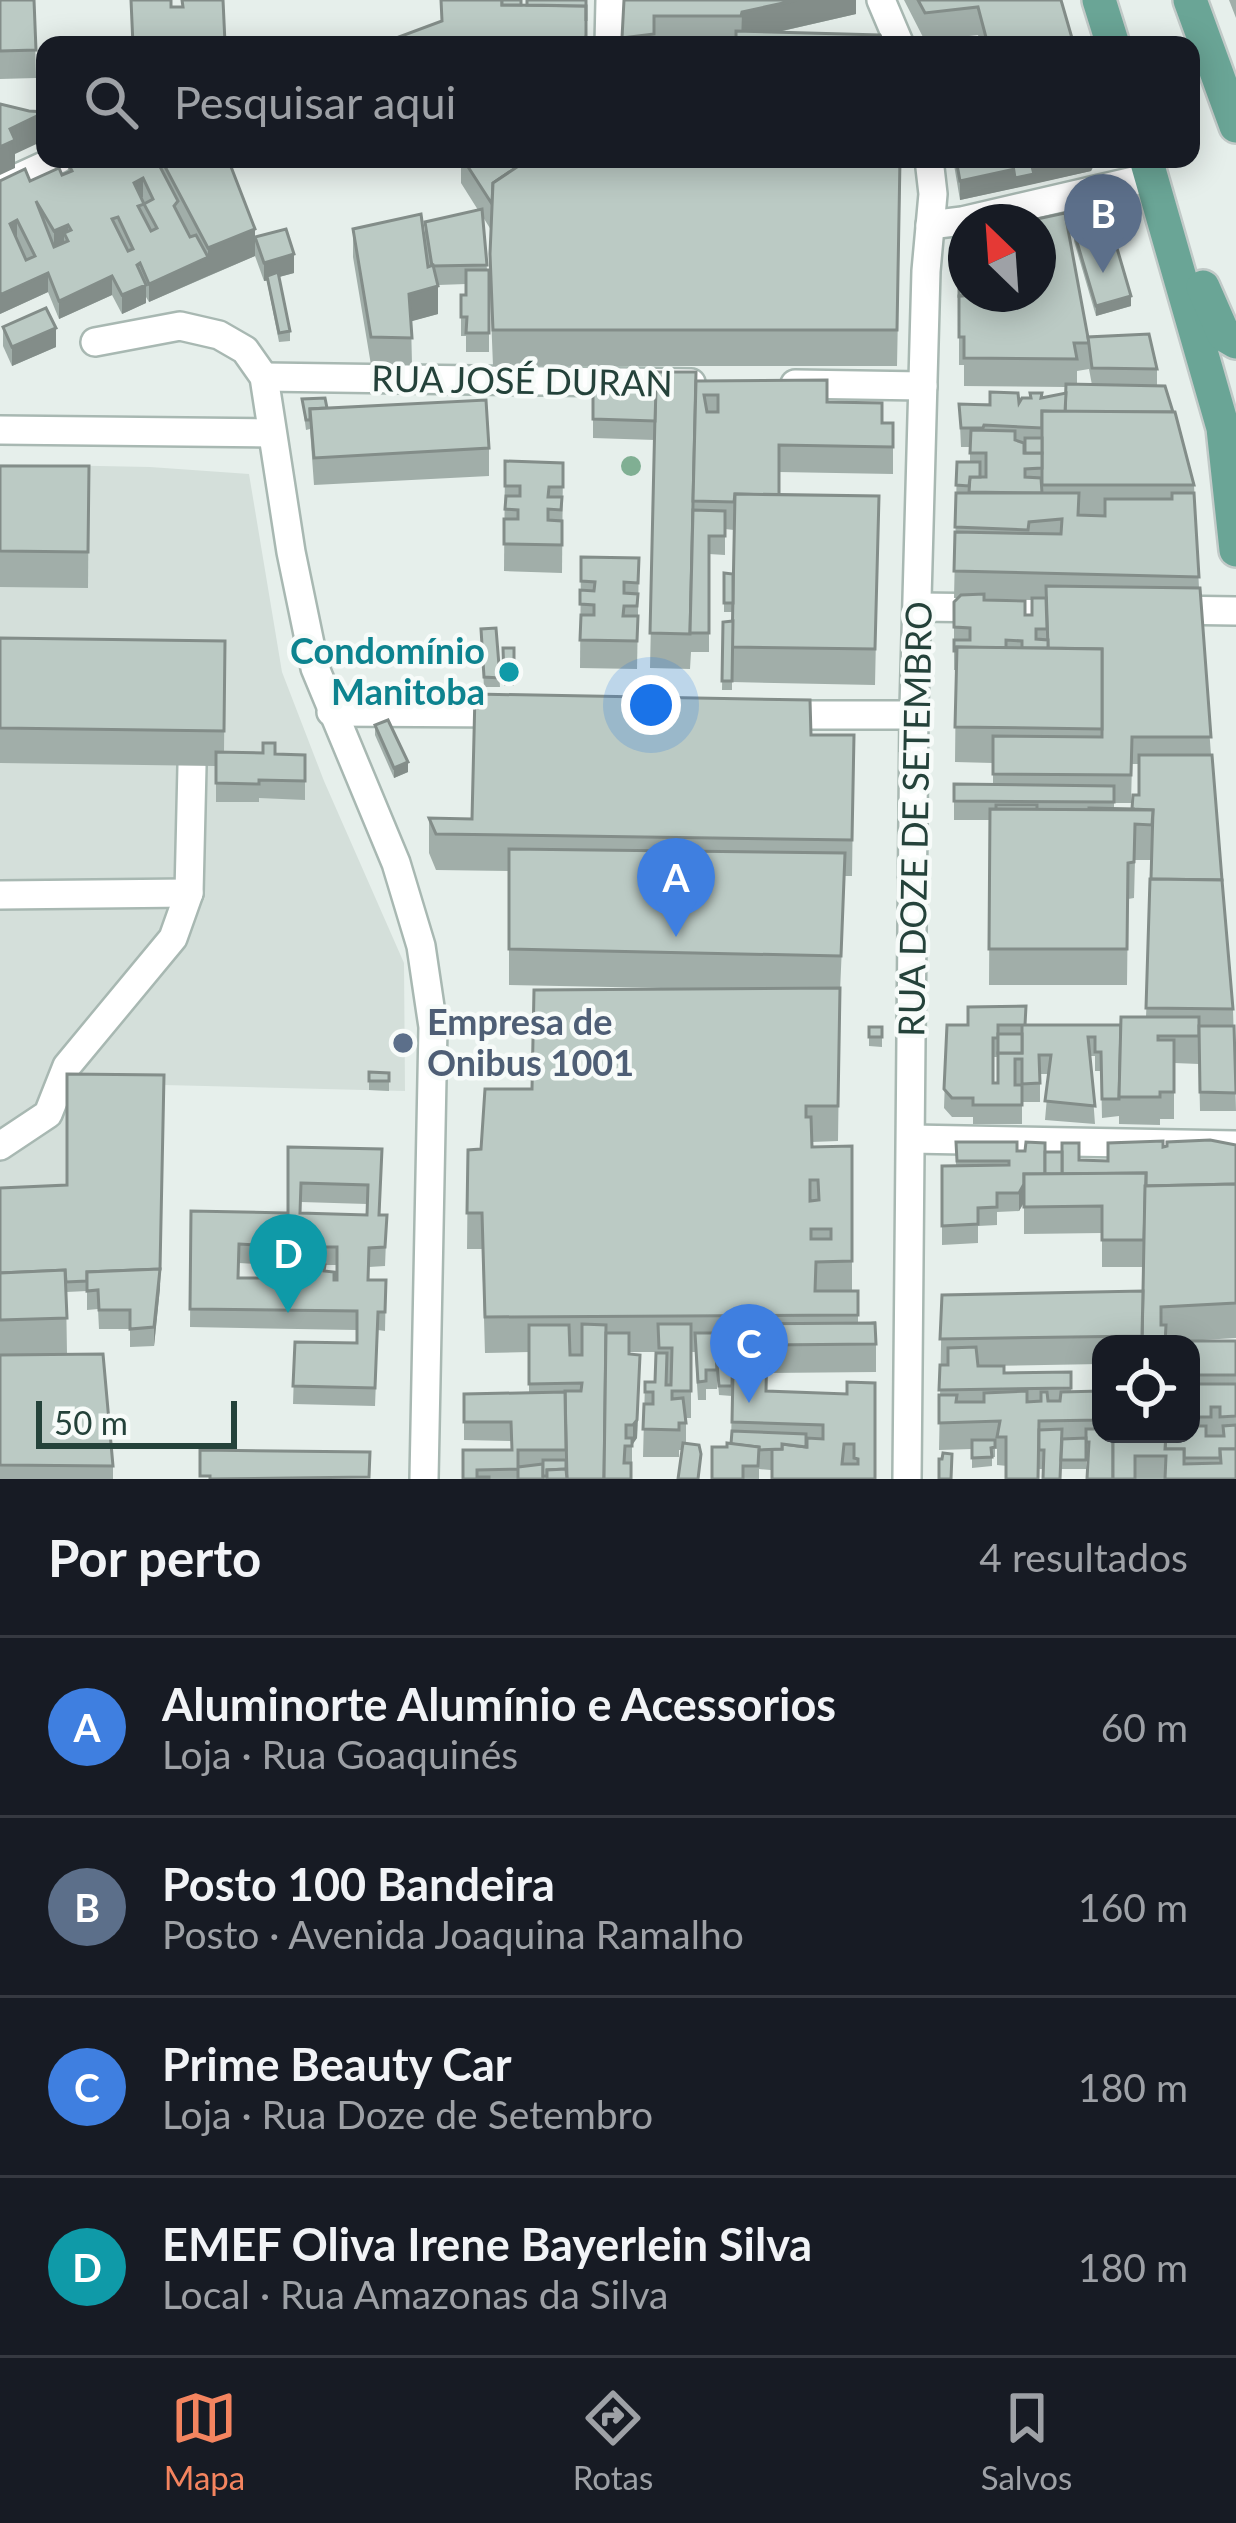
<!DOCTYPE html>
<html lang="pt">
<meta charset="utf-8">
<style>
:root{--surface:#171b24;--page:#20242c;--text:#f1f3f6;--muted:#9ea1a6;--line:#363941;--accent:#f4845f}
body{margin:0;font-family:Lato,sans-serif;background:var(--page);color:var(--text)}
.controls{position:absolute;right:36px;bottom:36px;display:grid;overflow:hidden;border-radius:24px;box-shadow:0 6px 30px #0003}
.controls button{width:108px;height:108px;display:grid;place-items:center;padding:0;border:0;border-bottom:3px solid var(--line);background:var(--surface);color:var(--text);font:60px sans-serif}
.compass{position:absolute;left:948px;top:204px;width:108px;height:108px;border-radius:50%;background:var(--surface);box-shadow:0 6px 30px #0003;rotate:335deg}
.scale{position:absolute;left:36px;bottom:30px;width:201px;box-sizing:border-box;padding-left:12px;border:6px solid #24423a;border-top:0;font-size:33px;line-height:42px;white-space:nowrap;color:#24423a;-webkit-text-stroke:9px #f7fbf9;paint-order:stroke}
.you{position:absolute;left:651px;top:705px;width:42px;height:42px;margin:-30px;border:9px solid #fff;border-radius:50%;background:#1a73e8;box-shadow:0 0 0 18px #1a73e833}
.badge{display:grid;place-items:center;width:78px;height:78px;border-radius:50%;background:var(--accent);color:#fff;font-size:39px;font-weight:700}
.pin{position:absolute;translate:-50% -99px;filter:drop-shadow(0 3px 6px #0008)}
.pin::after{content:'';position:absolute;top:63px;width:42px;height:36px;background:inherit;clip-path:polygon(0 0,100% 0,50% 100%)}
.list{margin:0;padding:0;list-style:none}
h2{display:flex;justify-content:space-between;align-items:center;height:156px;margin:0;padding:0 48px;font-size:51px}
h2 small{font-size:39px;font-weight:400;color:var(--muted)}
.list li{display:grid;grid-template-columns:78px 1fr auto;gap:36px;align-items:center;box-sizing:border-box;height:180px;padding:0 48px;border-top:3px solid var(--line)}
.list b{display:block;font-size:45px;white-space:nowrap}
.list p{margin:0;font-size:39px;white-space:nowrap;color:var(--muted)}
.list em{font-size:39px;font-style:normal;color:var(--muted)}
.icon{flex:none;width:66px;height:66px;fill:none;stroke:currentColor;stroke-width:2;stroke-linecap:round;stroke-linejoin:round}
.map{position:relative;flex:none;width:1236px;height:1479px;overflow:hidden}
.search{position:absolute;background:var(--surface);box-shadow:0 6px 30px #0003;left:36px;right:36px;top:36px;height:132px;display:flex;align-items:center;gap:30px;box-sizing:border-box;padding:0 42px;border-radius:24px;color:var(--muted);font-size:45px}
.sheet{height:876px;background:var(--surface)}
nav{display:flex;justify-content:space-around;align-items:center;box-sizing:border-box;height:168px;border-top:3px solid var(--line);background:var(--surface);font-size:33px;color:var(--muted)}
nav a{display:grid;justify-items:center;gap:6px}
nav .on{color:var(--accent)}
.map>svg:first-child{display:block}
</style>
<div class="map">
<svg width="1236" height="1479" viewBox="0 0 1236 1479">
<rect width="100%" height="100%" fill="#e6efeb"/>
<path fill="#d4dfda" d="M0,464l150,3 99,7 33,198 42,109 80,182 1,128 -241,-6 -4,203 -160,6z"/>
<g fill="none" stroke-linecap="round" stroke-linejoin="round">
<g stroke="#a8b8b2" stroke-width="32">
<g id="minor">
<path d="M881,0l19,45"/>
<path d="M609,45l1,-45"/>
<path d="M0,186l59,-27"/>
<path d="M930,225l32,-4 189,-44"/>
<path d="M95,342l85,-16 39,9 26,15 19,27 27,175 24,116 81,195 25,83 12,81 -9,452"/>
<path d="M264,377l427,6"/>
<path d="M795,384l128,2"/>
<path d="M0,430l272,3"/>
<path d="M918,607l151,2"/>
<path d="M1168,610l68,1"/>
<path d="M331,712l177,1"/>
<path d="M775,715h140"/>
<path d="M0,895l189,-2"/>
<path d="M911,1139l325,6"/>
<path d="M0,1146l48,-32 19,-48 106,-128 16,-45 3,-127"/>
<path d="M907,1479l7,-771 12,-437 7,-77 -4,-35"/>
</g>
</g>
<g stroke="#c2cac8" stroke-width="38">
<g id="major">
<path d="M1099,0l14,45"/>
<path d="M1190,0l46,126"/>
<path d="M1146,159l77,269 13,122"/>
<path d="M1203,287l21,48 12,7"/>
</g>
</g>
<use href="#minor" stroke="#fff" stroke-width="27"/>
<use href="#major" stroke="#6aa596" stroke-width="33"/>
</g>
<circle fill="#80af93" cx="631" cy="466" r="10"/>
<g fill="#a1aea9" fill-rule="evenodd">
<path d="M0,0h34l2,78 -36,1z"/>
<path d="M624,0h232v14l-78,18 -42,12 -114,1z"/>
<path d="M904,0h157l13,45h-93l-3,-10 -53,6z"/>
<path d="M1229,0h7v18z"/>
<path d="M112,159h116l27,97 -106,46 -3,-5v6l-24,11 -10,-19 -53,24 -11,-27 -48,22v-133h30l32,-6 6,-2v-10z"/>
<path d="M461,159h440l-4,207h-404l-3,-76 1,-60 -8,-13 4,53h2v82h-23v-16h-5v-41h5v-11l-28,1v29l-27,7 1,44h-41l-18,-108v-28l72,11v-18l53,-12 -17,-27z"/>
<path d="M953,159h144l-6,12 -131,29z"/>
<path d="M1074,232l57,74 -35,10 -22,-75z"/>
<path d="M255,237l39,36 -15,4 11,54v10l-11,1 -12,-61h-3l-9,-25z"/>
<path d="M959,273l7,21 122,43 69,32v16l37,100 5,103 12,167 22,254 3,102h-36l-1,-47 -25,-1v56h-14v6l-41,-1v-8l-17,2 -1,-47h-6v-15h-5l5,68 -50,-4 4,-46h-9v28h-18v22h-49v-7h-21l-8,-9 3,-83h174l25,-8 6,-157h-17l-1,38 -6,1 -1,86h-138l1,-165h-36v-36l39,1v-22l-38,-1 1,-92h-2v-68l3,-4h-3l3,-136h13v-15h-9l-2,-43 60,-1 47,-10v-6l-102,-1v-21h-5zM1089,369l3,16 -15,-1v-13zM984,599l48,1v15h-7zM1132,764h7v31l-7,14h-18v-6h17zM993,1057h5v26h-5z"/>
<path d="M3,327l53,20 -44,19 -9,-20z"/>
<path d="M696,381l131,21 55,21h11v51l-114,-2v23l100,1 -4,189 -143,-3v-11v19h-10l1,-68 10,-1v-9h-9v-39l9,1 1,-44 -9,-1v26l-16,-1v98h-18l-1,17 -40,-1 5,-228 -62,-2v-49h63z"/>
<path d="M302,399l25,9 162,40v28l-175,9 -4,-56 -4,1z"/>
<path d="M505,461l58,2 -1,110 -58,-2z"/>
<path d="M0,466h89l-1,122 -88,-1z"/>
<path d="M581,557l58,1 -2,111 -57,-1z"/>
<path d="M496,628l4,59h-16l-3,-48z"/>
<path d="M0,638l225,3 -1,111 81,3v45l-46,-2v4h-43v-36l-216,-3z"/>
<path d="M503,648h11v38h-10z"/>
<path d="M375,725l33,47 -14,6 -19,-43z"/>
<path d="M811,735h43l-2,141h-7l-5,116 -2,149 -26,1v5l40,-1v145h6v33l18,-3v51l-109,1v18l80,3 28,85 -116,-10v10h-47l15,-32 4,-3 1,-48 -13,-1 -2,-24v18h-11v11h-8l-3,-48h-4v66h-5v26l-4,6h-3v7h-36l2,-75h10l3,-30h-29l11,21 -3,65 -5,6v35h-169v-29h48v-9l-47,-1v-46l65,-1v-41l-44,1 -3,-104h-15l1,-99 13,-1 51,-60 180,-100 -203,-4v-114l-73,-1 -7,-17v-35l43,1z"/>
<path d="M869,1027h13v20l-13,-1z"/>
<path d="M369,1072l20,1v18l-20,-1z"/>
<path d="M164,1075l-4,213 -6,58 -24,1v-18h-31l-1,-20 -11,1v-19l-21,1 1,62 46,112v13h-113v-291l67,-3z"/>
<path d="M956,1142l61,9 28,10h63l55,-14 73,-2v193l-50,3h50v138h-149l1,-18h-2v-13v21h-47l-42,-4v-16h-2v8h-3v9l-20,2v-19l-33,1 3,-155 201,-4 1,-24h-42v-34l-78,1v-31l-5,8 -22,1v13l-19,1v17l-36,2v-79h14zM1185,1341l6,3v90h-90v-43l-30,1v-20l-67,1 -18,-7 115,-2v-20h65v-2z"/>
<path d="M288,1147l94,2 -2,66h7l-2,51 -16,1v13h17l-1,51 -7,-1 -3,76 -82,-2 2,-62 62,1v-13l-167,-3 1,-116 97,2zM301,1202l66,2v11l-67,-2zM239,1263l33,2v13h-34zM325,1265h12v15h-3l-10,-9z"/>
</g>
<g fill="#838d89">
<path d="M797,0h59v14l-114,26 -1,4 1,-32z"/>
<path d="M45,112v28l-30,14v14l-15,7v-28l10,-18z"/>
<path d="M1060,159h37l-6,12 -57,13v-19z"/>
<path d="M1015,169l19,5v10l-74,16v-19z"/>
<path d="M143,178v19l-9,5v-19z"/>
<path d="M17,220v19l-7,3v-18z"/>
<path d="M68,225v18l-4,-10v12l-10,4v-18z"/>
<path d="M255,229v27l-47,20v-28z"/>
<path d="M294,254v19l-30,8v-18z"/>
<path d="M208,257v19l-59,26v-18z"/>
<path d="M48,273v19l-48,22v-19z"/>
<path d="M112,276v19l-53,24v-18z"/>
<path d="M146,285v18l-24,11v-19z"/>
<path d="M438,286v28l-29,8v-28z"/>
<path d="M1131,296v10l-35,10v-10z"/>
<path d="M56,328v19l-44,19v-19z"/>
<path d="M408,762v10l-14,6v-10z"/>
<path d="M164,1084l-4,204 -6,58v-19z"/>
<path d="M1024,1183v19l-5,9v-18z"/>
<path d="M640,1355l-3,83 -4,6v-19z"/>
</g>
<g fill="#bbcac4" stroke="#838d89" stroke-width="3" fill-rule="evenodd">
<path d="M0,0h34l2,50 -36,1z"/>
<path d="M131,0h40v7h12l-1,-7h41l2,43 -92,2z"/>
<path d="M441,0h61v5l84,1v30l-8,8 -6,1h-172l-4,-7 46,-17z"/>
<rect x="502" y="0" width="19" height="5"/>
<path d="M527,0h59v21v-15l-59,-1z"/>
<path d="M624,0h173l-55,12 -1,4h-87v18l-32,4z"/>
<path d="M918,0h143l13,45h-86l-10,-38 -53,6z"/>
<path d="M736,31l144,4 5,10h-149z"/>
<path d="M0,104l29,7 16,1 -35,17 5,11 -15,7z"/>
<path d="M77,159h79l22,42 -4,5 16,31 6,-2 12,22 -59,27 -9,-21 -3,2 9,20 -24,10 -10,-19 -53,25 -11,-28 -48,22v-114l25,-12 5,12 29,-13 3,7 10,-4 -4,-8zM143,178l10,21 -9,5 -10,-21zM36,201l18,30 14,-6 3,5 -7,3 4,8 -14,6zM144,204l13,24 -6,3 -13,-25zM118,217l15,32 -5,2 -16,-32zM17,220l18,36 -9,4 -16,-36z"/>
<path d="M161,159h67l27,70 -47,19z"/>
<path d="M463,159h66l-36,24 -1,21z"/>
<path d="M529,159h371l-3,171h-404l-3,-76 3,-71z"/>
<path d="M956,159h56l3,10 -55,12z"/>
<path d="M1012,159h18l4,15 -19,4z"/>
<path d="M1032,159h28l-26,6z"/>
<path d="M482,209l5,56 -55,1 -7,-44z"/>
<path d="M1065,213l24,130h-15l3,16 -113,-1v-21h-5v-41l79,-2v-72h-15z"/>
<path d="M421,214l7,53 5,-2 5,21 -29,8 3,44 -41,-1 -18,-108z"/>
<path d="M1109,221l22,75 -35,10 -22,-74z"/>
<path d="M286,229l8,25 -30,9 -9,-26z"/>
<path d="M466,270h23v63h-23l1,-16h-6v-22h5z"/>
<path d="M278,272l12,59 -11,2 -12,-57z"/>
<path d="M959,273h7v21h7l-14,2z"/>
<path d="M46,308l10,20 -44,19 -9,-20z"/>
<path d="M1149,334l8,35 -65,-1 -4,-31z"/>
<path d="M656,372h40l-6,262 -40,-1z"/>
<path d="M827,380v22l55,1v20h11v24l-114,-2v50l-44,-1 -1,8 -41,-1 3,-120zM704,395h14v17h-11z"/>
<path d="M1066,384l99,2 8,26h-108z"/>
<path d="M593,389h63l-1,32 -62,-2z"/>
<path d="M990,392l28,1 1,10 3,-5h9l-1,-5h12l-1,5 25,-5 -1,19 -23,-1v17l-58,-3 -1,3h-22l-2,-24 31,1z"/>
<path d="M325,398l2,10 -17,1v11h-4l-4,-21z"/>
<path d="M486,400l3,48 -175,10 -4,-49z"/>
<path d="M1042,411l133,1 19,73h-152z"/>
<path d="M971,430l44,1v9l9,3v10h18v15l-17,1v8l16,1 1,15 -73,-1 1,-15h16v-24h-16z"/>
<rect x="1025" y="438" width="17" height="15"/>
<path d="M505,461l58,2v24h-14l-1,10h14l-1,13 -13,-1v11l14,1v24l-58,-1v-25h14v-9l-13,-1 1,-13h14v-10h-15z"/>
<path d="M957,462h23v15h-10l-1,9 -13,-1z"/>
<path d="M0,466h89l-1,86 -88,-1z"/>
<path d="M956,493h123l-1,22 27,1v-17h67v-6h22l5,84 -245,-6 1,-39 106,2 1,-15 -33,3 -1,8 -73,-3z"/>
<path d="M735,494l144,2 -4,153 -143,-2z"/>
<path d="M693,510l32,1v25h-16v97h-19z"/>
<path d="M581,557l58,1 -1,25 -14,-1v11l14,1 -1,12h-13l-1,10h15l-1,25 -57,-1 1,-25h13v-10l-14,-1v-14l14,1 1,-9 -14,-1z"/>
<path d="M724,573l9,1v29h-9z"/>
<path d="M1046,586l154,2 11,149h-79l-1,38 -138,-1v-38l109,1v-88l-54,-1z"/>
<path d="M984,594v6l41,1v14h7v-17h14l1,31h-11v10l12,1v8h-26v-7l-16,-1v8l-49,-1v4h-3v-11h16v-12l-16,-1v-25l7,-7z"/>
<path d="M733,621l-1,60h-10l1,-59z"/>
<path d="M496,628l4,50 -16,-1 -3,-48z"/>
<path d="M0,638l225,3 -1,90 -224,-3z"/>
<path d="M957,647l145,2v80l-147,-2z"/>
<path d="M503,648h11v29h-10z"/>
<path d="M475,694l335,6 1,35h43l-2,105 -416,-6 -7,-16 43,1z"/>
<path d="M388,720l20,42 -14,6 -19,-43z"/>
<path d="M263,743h12v11l30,1v26l-46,-1v4l-43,-1v-31l47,1z"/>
<path d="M1139,755h73l10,125 -71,-1 2,-69 -21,-1 1,-14h6z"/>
<path d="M954,784l160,2v16l-160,-1z"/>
<rect x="996" y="805" width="41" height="4"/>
<path d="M1089,808l45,1 1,1h-46z"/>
<path d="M990,809l163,1 -1,15 -17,-1 -1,38 -6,1 -1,86h-138z"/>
<path d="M509,849l336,4 -4,103 -332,-7z"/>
<path d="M1150,879l72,1 11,129 -87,-1z"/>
<path d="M840,988l-2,118h-32v11h5l1,30 40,-1v115l-36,1 -1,29h43v24l-373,2 -3,-104h-15l1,-63 13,-1 4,-60h47l2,-99zM810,1180h8l1,20 -9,1zM811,1229h20v10h-20z"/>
<path d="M1026,1006l-1,19h-27v13h-5v45h5v-30h24v-28h99l-2,74h-17l-1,-47h-6v-15h-7l7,69 -50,-5 6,-46h-12l1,28 -18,1v-25h-7v26h7v20h-49v-7h-21l-8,-9 3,-64h21v-18z"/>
<path d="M1121,1017h78v19h-41v4h16v52h-14v5h-41z"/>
<path d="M1199,1026h35l2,67 -36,-1z"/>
<rect x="869" y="1027" width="13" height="10"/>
<rect x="998" y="1034" width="24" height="19"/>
<path d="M369,1072l20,1v8h-20z"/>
<path d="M67,1074l97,1 -4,194 -73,3v9l-21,1 -1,-12 -65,3v-85l67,-3z"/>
<path d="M1210,1140l26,5v39l-90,2v-13l-84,1v-31h17v17l29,1v-18l55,-2v6l4,-1v-4z"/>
<path d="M956,1142h61v9h8l1,-9 19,1v31h-21v10l-5,9h-22v14l-19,1v16l-36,2v-60l67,-1v-4h-52z"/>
<path d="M288,1147l94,2 -3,66h8l-2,32 -16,1 -1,32h18l-1,32h-7l-3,76 -82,-2 2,-44 62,1v-32l-167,-2 1,-98 97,2zM301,1183l67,2 -1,30 -67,-2zM239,1244l34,2 -1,32h-34zM306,1247h31v33h-3v-8l-10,-1 1,-6 -19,-1z"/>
<rect x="1045" y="1152" width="17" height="22"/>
<path d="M1146,1173l-2,67h-42v-34l-78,1v-33z"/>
<path d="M1236,1184v119l-75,4v18h5l-1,19h-23l3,-158z"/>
<path d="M160,1269l-6,58 -24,2v-19h-31l-1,-20 -11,1v-19z"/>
<path d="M65,1270l2,48 -67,2v-47z"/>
<path d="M1143,1291l-1,45 -202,3 2,-44z"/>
<path d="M875,1323l1,21 -109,1 -1,46 81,3v-12l28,1v96h-103v-30h10v-5l25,3v-9l16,1v-14l-91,-3 2,-98zM844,1444h10v14l4,1v5h-16z"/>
<path d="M582,1324l24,1 -2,154h-37l-2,-88h16l1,-8 -53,1v-59h40l1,30h12z"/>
<path d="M658,1324h33v67h-19v8l11,-1 3,25h-7v7l-36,-1 1,-25h9v-12h-8v-10h10l1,-29h11l-1,32h5l1,-37h-13z"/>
<path d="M606,1333h23v21l11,1 -3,65 -4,5h-7v13h6v8h-7l-1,17h7v16h-27z"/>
<path d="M695,1333h20l2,37h-11v11l-8,1z"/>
<path d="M1185,1341h51v34h-45v-31h-6z"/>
<path d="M715,1342h18l-1,44h-13z"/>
<path d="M976,1347l2,19h26v7l67,-1v16l-132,2 1,-25h8v-17z"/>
<path d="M103,1354l10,112 -113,-1v-110z"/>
<path d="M1191,1384h45v32l-16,1v-10h-9v10h-20z"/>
<path d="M1027,1391v11l14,-1v-9h6l1,9h12l1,-9 40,-1v29l-62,1 -1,58h-32v-42h-9l3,-16 -61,2v-28h18l-1,7h28v-9z"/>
<path d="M565,1392l1,58h-48v17l25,-3v15h-25v-10l-41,1v7h12v2h-26v-29h49l-1,-28h-47v-28z"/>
<path d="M1236,1425v24h-16v9h-36v-9h-19l1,-15h25v-8h15v10h18l-1,-10z"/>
<path d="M1062,1429l-2,50h-17l1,-29h-5v-20z"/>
<path d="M1086,1429h15v5h12v45h-26l2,-37h-3z"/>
<path d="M732,1431l74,3v13l-24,-3v5l-23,1v-3l-28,-3z"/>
<path d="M1113,1434h53l-1,15h19v15l37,-1 -1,-14h16v30h-71l1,-23h-31v23h-22z"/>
<path d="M1086,1438v22h-25l1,-21z"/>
<path d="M972,1440h23v7l-4,1 1,9 -20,1z"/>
<path d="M683,1443l16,2 2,9 -3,25h-20z"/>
<path d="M727,1443l32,4 -1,19h-15v13h-31v-32h15z"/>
<path d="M200,1450l170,2 -1,25 -159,2v-3h-10z"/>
<path d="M943,1453l9,1 -1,25h-12v-20h3z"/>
<path d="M543,1460h23v9l-19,1v6h-4z"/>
<path d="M566,1469l1,10h-20v-9z"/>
</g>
<circle fill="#0f9aa8" stroke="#f7fbf9" stroke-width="4.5" cx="509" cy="672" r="12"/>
<circle fill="#5c6f8a" stroke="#f7fbf9" stroke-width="4.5" cx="403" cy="1043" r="12"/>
<g text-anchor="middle" stroke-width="9" stroke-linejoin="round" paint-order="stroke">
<g font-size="36" fill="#24423a" stroke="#f7fbf9">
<text transform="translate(522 381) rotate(1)" y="13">RUA JOSÉ DURAN</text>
<text transform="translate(915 819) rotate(-89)" y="13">RUA DOZE DE SETEMBRO</text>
</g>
<g font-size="36" font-weight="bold" fill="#0d838f" stroke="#f7fbf9" text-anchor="end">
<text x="485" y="664">Condomínio<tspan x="485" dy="41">Manitoba</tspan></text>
</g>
<g font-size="36" font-weight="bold" fill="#4e5e75" stroke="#f7fbf9" text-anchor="start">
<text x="427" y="1035">Empresa de<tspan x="427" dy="41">Onibus 1001</tspan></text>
</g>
</g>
</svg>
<div class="controls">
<button><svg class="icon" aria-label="locate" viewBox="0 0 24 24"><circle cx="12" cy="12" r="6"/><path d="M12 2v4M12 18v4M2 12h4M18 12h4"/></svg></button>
</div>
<svg class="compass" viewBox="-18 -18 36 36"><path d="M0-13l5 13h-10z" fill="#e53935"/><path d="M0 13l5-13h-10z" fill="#9ea1a6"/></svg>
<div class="scale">50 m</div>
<div class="you"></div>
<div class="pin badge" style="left:676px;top:937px;background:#3f7fe0">A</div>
<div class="pin badge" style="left:1103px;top:273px;background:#5c6f8a">B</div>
<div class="pin badge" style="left:749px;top:1403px;background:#3f7fe0">C</div>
<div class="pin badge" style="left:288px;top:1313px;background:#0f9aa8">D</div>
<div class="search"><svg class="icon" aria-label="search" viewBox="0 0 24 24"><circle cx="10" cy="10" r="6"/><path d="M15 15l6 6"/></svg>Pesquisar aqui</div>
</div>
<section class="sheet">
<h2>Por perto<small>4 resultados</small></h2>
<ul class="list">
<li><span class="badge" style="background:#3f7fe0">A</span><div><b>Aluminorte Alumínio e Acessorios</b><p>Loja · Rua Goaquinés</p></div><em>60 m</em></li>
<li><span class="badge" style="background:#5c6f8a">B</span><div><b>Posto 100 Bandeira</b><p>Posto · Avenida Joaquina Ramalho</p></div><em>160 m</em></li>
<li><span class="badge" style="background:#3f7fe0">C</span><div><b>Prime Beauty Car</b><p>Loja · Rua Doze de Setembro</p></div><em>180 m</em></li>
<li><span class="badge" style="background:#0f9aa8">D</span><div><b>EMEF Oliva Irene Bayerlein Silva</b><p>Local · Rua Amazonas da Silva</p></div><em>180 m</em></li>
</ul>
</section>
<nav>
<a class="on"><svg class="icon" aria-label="map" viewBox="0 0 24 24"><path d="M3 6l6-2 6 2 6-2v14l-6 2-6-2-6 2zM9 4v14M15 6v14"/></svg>Mapa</a>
<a><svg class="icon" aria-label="directions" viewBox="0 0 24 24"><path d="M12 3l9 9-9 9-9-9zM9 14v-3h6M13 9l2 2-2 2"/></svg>Rotas</a>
<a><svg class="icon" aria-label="saved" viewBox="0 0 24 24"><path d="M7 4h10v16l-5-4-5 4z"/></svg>Salvos</a>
</nav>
